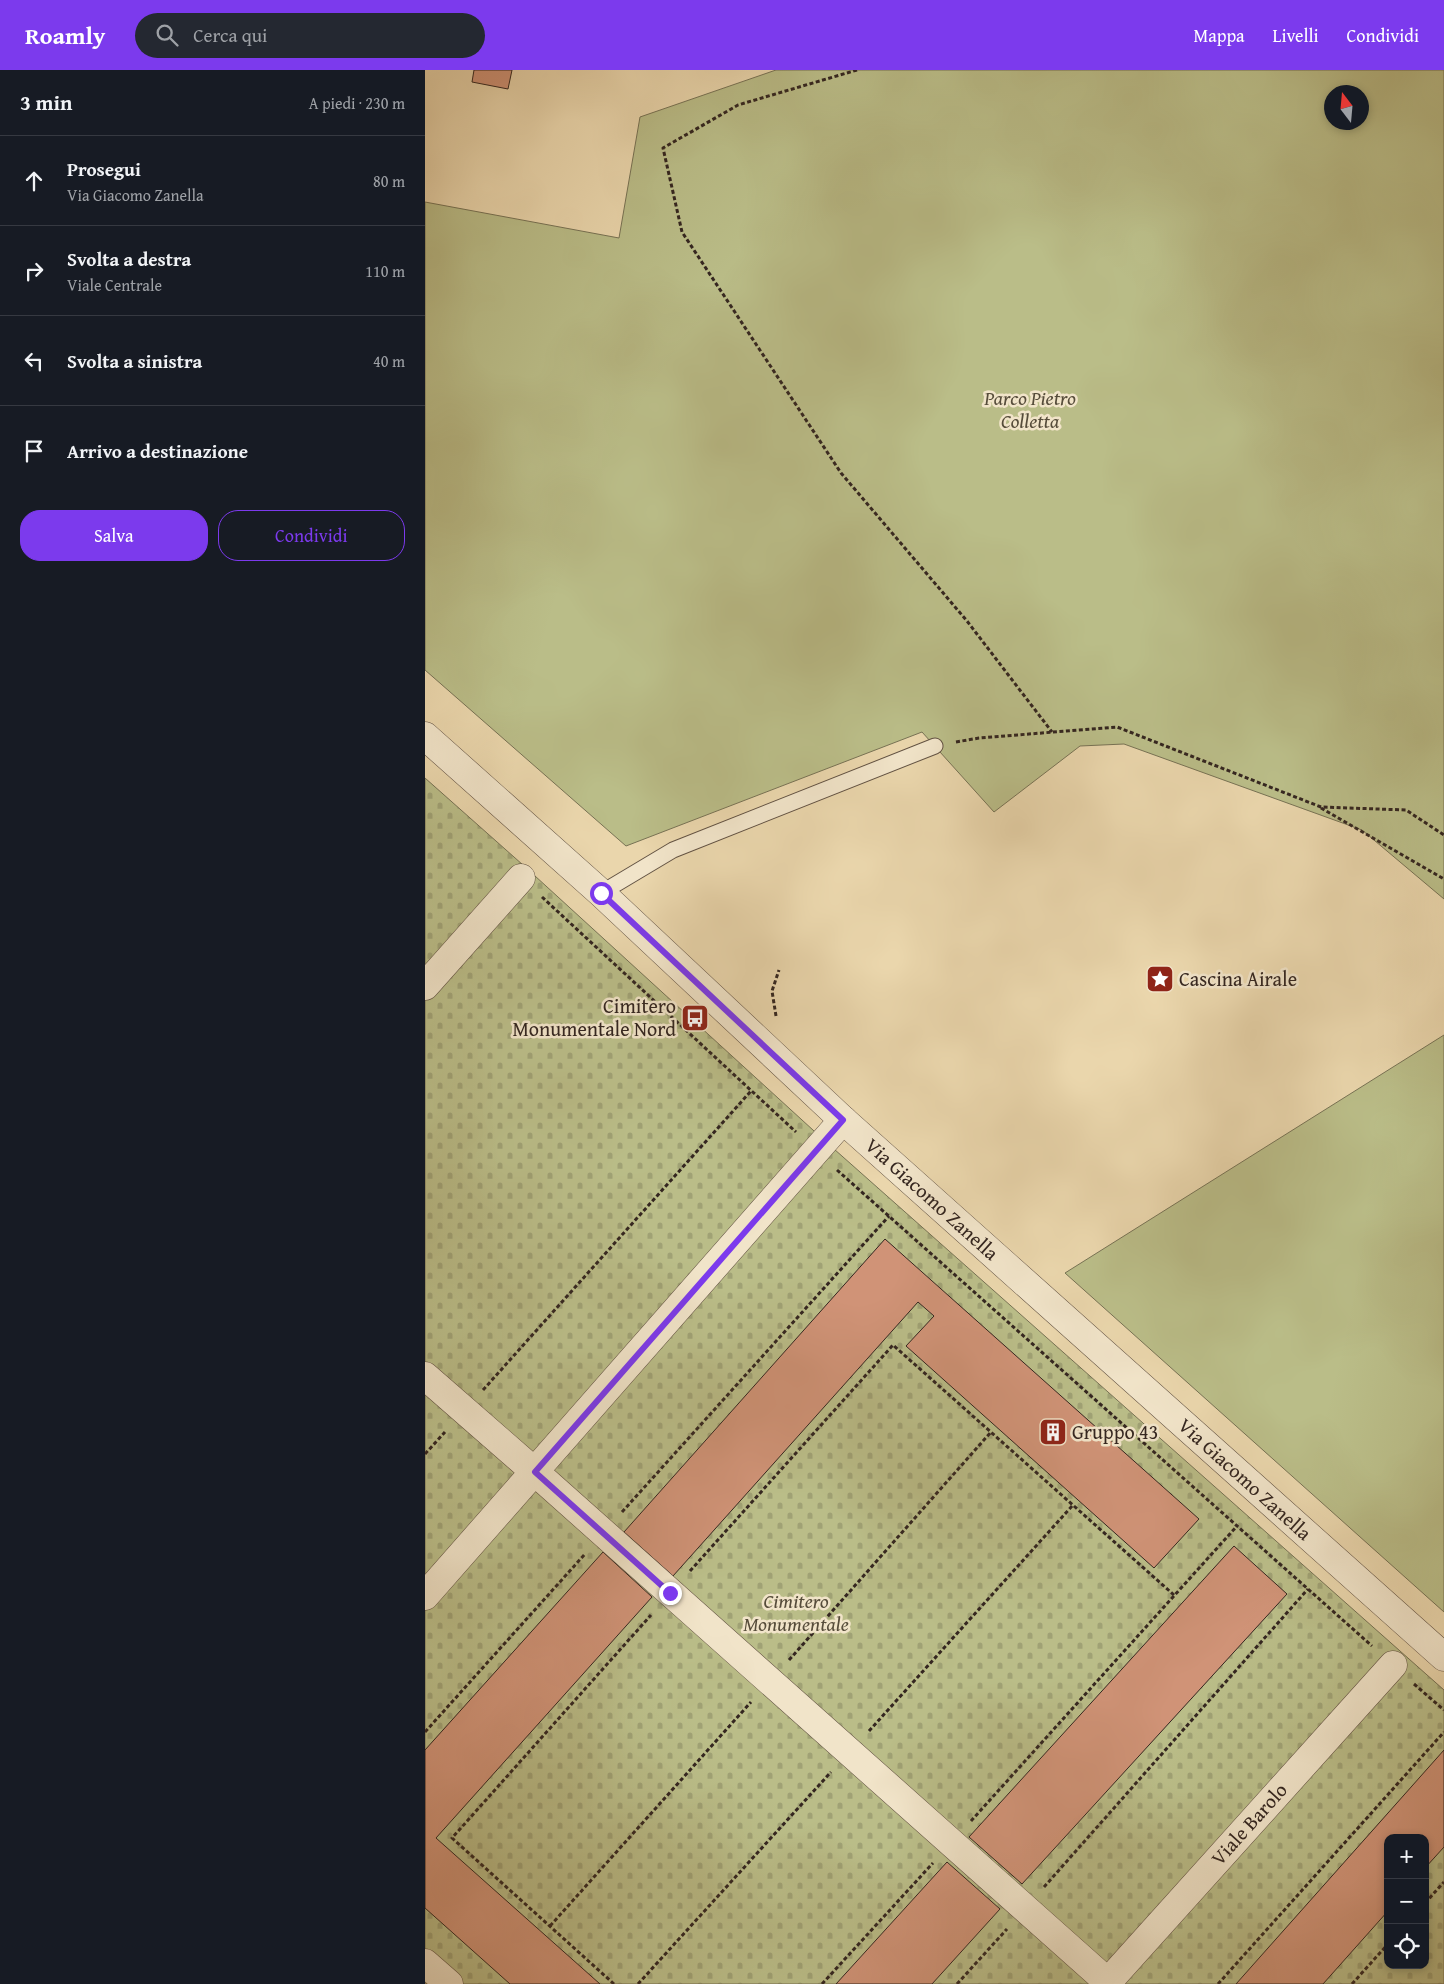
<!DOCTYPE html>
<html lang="it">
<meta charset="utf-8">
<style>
:root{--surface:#171b24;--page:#242831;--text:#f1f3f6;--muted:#9ea1a6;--line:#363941;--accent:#7c3aed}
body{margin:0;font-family:"Gentium Book Plus",serif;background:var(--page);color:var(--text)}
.controls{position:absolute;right:15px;bottom:15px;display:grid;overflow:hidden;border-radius:10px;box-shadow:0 2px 8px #0003}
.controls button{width:45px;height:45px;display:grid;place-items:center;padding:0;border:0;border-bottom:1px solid var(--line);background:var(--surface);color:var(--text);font:25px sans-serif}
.compass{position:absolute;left:899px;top:15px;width:45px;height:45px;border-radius:50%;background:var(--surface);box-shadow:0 2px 8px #0003;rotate:344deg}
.stop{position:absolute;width:15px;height:15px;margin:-11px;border:4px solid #7c3aed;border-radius:50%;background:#fff}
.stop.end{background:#7c3aed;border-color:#fff;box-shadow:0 1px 5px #0008}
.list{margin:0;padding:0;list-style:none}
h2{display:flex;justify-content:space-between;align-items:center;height:65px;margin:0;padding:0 20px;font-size:21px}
h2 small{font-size:16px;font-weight:400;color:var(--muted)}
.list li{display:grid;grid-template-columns:32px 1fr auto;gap:15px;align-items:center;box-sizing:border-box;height:90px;padding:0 20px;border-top:1px solid var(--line)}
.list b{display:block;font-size:19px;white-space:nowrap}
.list p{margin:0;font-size:16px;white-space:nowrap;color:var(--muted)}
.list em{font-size:16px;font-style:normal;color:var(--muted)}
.actions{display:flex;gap:10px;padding:15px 20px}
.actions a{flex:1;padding:11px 0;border:1px solid var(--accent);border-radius:20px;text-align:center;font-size:18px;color:var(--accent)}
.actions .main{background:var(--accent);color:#fff}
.icon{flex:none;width:28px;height:28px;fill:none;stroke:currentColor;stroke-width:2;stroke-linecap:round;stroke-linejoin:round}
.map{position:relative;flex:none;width:1019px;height:1914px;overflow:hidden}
header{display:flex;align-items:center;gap:30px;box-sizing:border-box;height:70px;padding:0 25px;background:var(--accent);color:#fff}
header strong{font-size:24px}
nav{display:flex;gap:28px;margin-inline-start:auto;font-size:18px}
.search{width:350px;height:45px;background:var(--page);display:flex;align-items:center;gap:12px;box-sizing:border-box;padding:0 18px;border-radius:28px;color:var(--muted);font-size:19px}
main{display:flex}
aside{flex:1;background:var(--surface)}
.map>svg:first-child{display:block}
</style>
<header>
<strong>Roamly</strong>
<div class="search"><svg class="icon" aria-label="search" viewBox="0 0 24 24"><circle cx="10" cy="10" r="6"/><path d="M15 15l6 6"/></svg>Cerca qui</div>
<nav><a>Mappa</a><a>Livelli</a><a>Condividi</a></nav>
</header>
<main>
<aside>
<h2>3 min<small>A piedi · 230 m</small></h2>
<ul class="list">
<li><svg class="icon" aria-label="ahead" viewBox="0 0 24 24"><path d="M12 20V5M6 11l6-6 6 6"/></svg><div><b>Prosegui</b><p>Via Giacomo Zanella</p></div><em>80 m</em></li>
<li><svg class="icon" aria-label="right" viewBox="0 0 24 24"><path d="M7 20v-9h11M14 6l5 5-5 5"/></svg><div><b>Svolta a destra</b><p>Viale Centrale</p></div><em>110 m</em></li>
<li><svg class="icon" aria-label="left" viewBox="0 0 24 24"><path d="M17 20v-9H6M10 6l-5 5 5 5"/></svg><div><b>Svolta a sinistra</b></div><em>40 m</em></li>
<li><svg class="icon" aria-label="arrive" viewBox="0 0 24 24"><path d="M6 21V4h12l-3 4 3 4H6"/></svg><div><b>Arrivo a destinazione</b></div></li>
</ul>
<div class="actions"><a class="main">Salva</a><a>Condividi</a></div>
</aside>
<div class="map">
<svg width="1019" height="1914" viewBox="0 0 1019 1914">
<defs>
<pattern id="cemetery-stones" width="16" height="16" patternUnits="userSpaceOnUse" patternTransform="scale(1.25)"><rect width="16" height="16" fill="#babd88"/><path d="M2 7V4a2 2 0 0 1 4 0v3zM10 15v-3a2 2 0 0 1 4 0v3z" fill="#a0a275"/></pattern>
</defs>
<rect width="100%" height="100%" fill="#ead6ac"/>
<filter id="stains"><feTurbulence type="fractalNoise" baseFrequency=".004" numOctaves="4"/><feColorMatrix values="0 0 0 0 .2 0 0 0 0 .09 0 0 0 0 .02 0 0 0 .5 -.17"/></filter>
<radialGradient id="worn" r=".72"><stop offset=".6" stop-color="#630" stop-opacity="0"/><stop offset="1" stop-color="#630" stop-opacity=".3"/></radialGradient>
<g fill="#babd88" stroke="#777254" fill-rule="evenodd">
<path d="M351,0h668v829l-82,-69 -238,-86 -44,2 -86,66 -72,-80 -296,114 -201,-176v-468l194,36 21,-121zM906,22h30v30h-30z"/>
<path d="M1019,965v577l-379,-339z"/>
</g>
<path fill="url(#cemetery-stones)" stroke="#777254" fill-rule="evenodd" d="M0,708l98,87 302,276 619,549v294h-1019zM963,1768h37v127h-37z"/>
<g fill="#d09377" stroke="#342620">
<path d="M49,0h38l-4,19 -36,-7z"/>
<path d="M460,1169l314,280 -45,49 -248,-222 28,-30 -16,-14 -245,274 -49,-44z"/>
<path d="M809,1476l53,48 -265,290 -53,-47z"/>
<path d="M178,1482l49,45 -216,241 164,146h-90l-85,-76v-158z"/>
<path d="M1019,1680v97l-19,21v-30h-37v73l-65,73h-87z"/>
<path d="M522,1792l53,47 -68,75h-96z"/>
</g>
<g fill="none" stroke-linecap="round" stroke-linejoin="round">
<g stroke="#625243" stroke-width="17">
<path id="lane" d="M176,823l72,-43 262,-104"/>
</g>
<g stroke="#625243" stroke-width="29">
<g id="street">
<path d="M0,666l176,157 242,227 601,537"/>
<path d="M0,916l96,-108"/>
<path d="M0,1306l110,96 575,512"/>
<path d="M0,1526l418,-476"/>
<path d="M0,1893l24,21"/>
<path d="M681,1914l287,-319"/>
</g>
</g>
<g stroke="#342620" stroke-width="3" stroke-dasharray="4 2.5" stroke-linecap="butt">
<path d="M432,0l-119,35 -75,43 19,84 159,241 126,148 85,111"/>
<path d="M531,672l23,-4 138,-11 204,80 85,3 38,25"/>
<path d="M896,738l123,71"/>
<path d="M117,827l254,235"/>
<path d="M351,946l-4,-25 7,-21"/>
<path d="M412,1100l535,476"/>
<path d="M58,1320l268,-299"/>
<path d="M0,1384l20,-22"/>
<path d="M197,1442l267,-296"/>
<path d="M265,1501l203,-226 281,250"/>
<path d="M364,1590l202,-228"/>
<path d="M989,1614l30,26"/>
<path d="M444,1661l204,-226"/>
<path d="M0,1662l160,-178"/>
<path d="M546,1751l266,-295"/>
<path d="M619,1817l264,-298"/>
<path d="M1000,1833l19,-21"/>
<path d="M125,1856l201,-224"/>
<path d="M189,1914l-162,-146 199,-223"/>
<path d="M213,1914l193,-212"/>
<path d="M397,1914l111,-121"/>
<path d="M532,1914l50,-55"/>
<path d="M793,1914l226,-252"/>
<path d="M927,1914l36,-40"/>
</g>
<use href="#lane" stroke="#f1e4c9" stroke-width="15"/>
<use href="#street" stroke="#f1e4c9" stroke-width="28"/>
</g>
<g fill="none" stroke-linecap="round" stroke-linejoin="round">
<path stroke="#7c3aed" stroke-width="6" d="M176,823l242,227 -308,352 135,121"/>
</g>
<defs>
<g id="sight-square" transform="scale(1.4375)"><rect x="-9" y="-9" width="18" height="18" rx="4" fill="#8f2418" stroke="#f1e4c9"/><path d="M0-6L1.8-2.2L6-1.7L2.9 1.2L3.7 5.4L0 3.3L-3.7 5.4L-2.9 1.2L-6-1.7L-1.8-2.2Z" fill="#fff"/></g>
<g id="bus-square" transform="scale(1.4375)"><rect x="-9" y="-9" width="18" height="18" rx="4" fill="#8f2418" stroke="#f1e4c9"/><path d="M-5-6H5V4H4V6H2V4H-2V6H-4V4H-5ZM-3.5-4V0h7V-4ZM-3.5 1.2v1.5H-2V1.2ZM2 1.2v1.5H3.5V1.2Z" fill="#fff"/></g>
<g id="building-square" transform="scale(1.4375)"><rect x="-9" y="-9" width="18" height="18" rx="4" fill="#8f2418" stroke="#f1e4c9"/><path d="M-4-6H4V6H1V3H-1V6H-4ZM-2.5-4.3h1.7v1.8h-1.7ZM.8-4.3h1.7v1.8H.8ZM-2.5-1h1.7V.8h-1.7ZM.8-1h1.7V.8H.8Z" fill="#fff"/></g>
</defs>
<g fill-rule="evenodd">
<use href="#sight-square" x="735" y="909"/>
<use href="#bus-square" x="270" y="948"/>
<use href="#building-square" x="628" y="1362"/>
</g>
<g text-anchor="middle" stroke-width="5" stroke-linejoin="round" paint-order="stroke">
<g font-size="20" font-style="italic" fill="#564c3a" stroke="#f1e4c9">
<text x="605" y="335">Parco Pietro<tspan x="605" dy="23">Colletta</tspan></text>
<text x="371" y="1538">Cimitero<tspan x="371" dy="23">Monumentale</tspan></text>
</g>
<g font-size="20" fill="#342620" stroke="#f1e4c9" text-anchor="start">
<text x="754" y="916">Cascina Airale</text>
<text x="251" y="943" text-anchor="end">Cimitero<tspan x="251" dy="23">Monumentale Nord</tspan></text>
<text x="647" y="1369">Gruppo 43</text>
</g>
<g font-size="20" fill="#342620" stroke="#f1e4c9">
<text transform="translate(507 1129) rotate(42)" y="7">Via Giacomo Zanella</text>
<text transform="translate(820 1409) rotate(42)" y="7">Via Giacomo Zanella</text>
<text transform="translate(824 1754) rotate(-48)" y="7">Viale Barolo</text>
</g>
</g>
<rect width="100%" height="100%" filter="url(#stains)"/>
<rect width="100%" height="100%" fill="url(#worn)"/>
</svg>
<div class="controls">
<button>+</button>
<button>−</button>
<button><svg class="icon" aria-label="locate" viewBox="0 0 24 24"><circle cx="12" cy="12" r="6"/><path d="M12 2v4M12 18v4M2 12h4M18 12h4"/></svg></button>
</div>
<svg class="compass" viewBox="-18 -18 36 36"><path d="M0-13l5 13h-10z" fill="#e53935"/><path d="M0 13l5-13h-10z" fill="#9ea1a6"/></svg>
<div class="stop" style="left:176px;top:823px"></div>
<div class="stop end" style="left:245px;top:1523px"></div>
</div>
</main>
